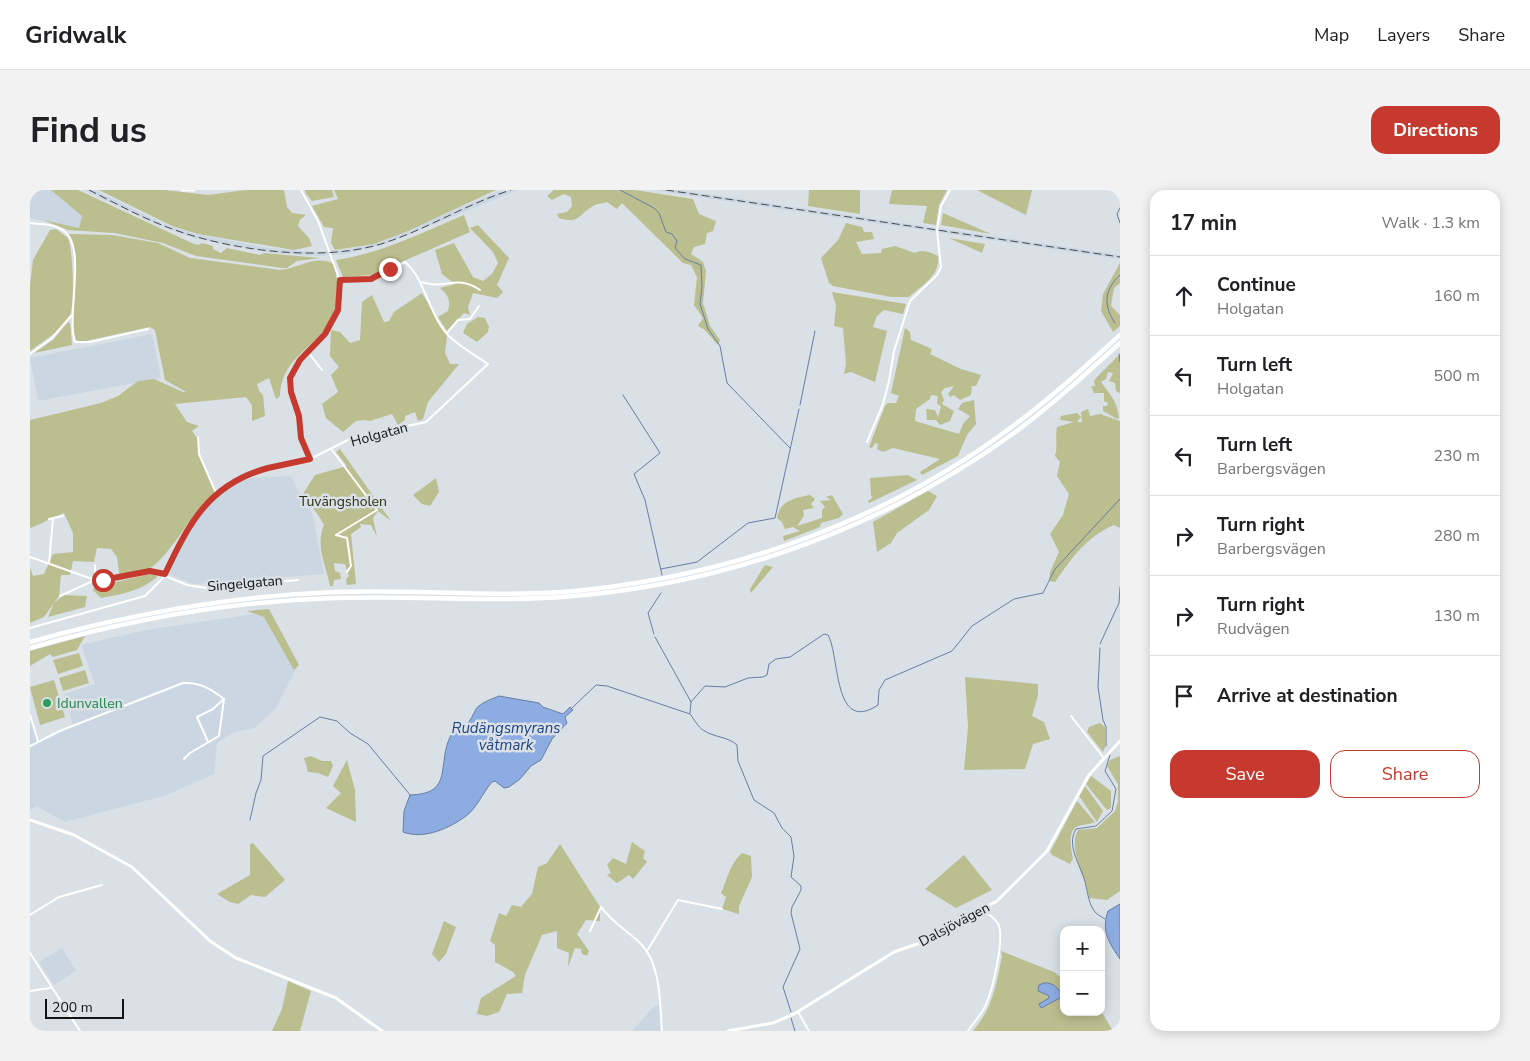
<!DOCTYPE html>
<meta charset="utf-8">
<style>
:root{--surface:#fff;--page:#f2f2f2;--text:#202124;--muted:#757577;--line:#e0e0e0;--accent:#c6392e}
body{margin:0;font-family:"Nunito Sans",sans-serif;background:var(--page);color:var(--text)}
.controls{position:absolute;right:15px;bottom:15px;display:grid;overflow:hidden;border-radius:10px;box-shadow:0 2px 12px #0003}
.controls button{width:45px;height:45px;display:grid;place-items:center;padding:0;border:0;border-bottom:1px solid var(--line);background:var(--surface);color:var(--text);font:25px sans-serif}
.scale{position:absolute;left:15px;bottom:12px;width:79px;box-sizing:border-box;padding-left:5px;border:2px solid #111315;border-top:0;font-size:14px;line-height:18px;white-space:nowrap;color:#111315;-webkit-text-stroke:4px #d9e0e6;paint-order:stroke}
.stop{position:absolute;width:15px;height:15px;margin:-11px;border:4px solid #c6392e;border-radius:50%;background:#fff}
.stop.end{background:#c6392e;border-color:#fff;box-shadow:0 1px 5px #0008}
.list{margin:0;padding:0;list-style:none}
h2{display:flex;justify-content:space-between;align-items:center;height:65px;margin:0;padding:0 20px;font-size:21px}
h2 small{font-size:16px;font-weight:400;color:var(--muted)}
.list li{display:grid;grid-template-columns:32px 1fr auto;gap:15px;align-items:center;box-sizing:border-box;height:80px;padding:0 20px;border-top:1px solid var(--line)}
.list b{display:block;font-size:19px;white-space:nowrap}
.list p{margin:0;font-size:16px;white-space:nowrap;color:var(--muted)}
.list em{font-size:16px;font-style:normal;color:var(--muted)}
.actions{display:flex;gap:10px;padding:15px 20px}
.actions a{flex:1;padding:11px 0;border:1px solid var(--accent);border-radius:15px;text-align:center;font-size:18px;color:var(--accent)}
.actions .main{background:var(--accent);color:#fff}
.icon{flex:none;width:28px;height:28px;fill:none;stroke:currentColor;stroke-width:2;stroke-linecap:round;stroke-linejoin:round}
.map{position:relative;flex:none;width:1090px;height:841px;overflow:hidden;border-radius:15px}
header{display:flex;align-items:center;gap:30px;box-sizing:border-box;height:70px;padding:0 25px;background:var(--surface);border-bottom:1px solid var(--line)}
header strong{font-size:24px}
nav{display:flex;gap:28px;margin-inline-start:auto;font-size:18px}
.intro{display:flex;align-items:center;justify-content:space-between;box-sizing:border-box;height:120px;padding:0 30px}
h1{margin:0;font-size:35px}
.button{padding:12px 22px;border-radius:15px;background:var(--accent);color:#fff;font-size:18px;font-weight:700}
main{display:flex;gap:30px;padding:0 30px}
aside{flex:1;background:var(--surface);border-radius:15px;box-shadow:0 2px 12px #0003}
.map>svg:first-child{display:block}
</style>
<header>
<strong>Gridwalk</strong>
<nav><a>Map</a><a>Layers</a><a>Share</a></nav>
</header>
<div class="intro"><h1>Find us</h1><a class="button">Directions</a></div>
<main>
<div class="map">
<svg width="1090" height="841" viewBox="0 0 1090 841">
<rect width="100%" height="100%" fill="#d9e0e6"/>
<g fill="#cad6e2">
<path d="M0,0h21l4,2 28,24 -4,12 -49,-10z"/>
<path d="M54,0h10l70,34 31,10 73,14 48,4 29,-2 36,-8 116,-50 21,-2 -136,55 -36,9 -30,2 -49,-4 -73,-14 -31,-11z"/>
<path d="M622,0h27l441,65v4z"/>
<path d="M122,144l9,44 -123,23 -8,-43z"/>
<path d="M261,286l13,26 8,10 12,62 -131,10 -24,-10v-4l22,-47 15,-20 12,-9 17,-10 16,-6z"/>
<path d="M224,424l11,3 30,54 -19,37 -22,20 -20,4 -17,11 -3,31 -47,21 -102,27 -28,-16 -7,4v-95l8,26 35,-17 -9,-30 31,-10 -14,-39 65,-15z"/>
<path d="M32,758l14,23 -22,14 -15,-23z"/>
<path d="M629,815l1,26h-28l22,-25z"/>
</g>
<g fill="#bbbe8f">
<path d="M21,0h27l116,54 5,1 3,-2 11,3v3l8,4 6,-5 33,7 4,-2 56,5 -23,3 -10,7h-5l-86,-12 -33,-13 -49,-10 -46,-3 -25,-10 36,8 3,-12z"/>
<path d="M69,0h66l43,5 37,-5h39l3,17 5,6 14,2 -6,5 -2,6 11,12 3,8 -18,4 -96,-16 -26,-8z"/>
<path d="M275,0h27l2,7 -22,4 -6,-7z"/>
<path d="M304,0h162l-88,41 -34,13 -39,6 -4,-7 2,-15 -9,-1 -12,-21 26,-7z"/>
<path d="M524,0h81l58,9 6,15 17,7 -3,10 -6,2 -2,11 -11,3 -3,7 12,8 3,9 -3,32 7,23 10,14 -2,5 -13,-15 -7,-4 5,-8 -9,-13 3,-28 -6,-12 -8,-2 -61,-60 -5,6 -10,-7c-4,2 -8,1 -12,3 -16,8 -15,20 -36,13l-2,-4 10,-2 5,-6 -1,-9 -7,-3 -12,6 -5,-4z"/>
<path d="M779,0h51v24l-52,-8z"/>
<path d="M862,0h55l-8,15 -3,20 -13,-2 4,-17 -38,-2z"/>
<path d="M947,0h55l-6,25z"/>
<path d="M913,23l48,21 -50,-9z"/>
<path d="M434,25l6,17 -98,43 -29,2 -7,-17c46,-7 86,-27 128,-45z"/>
<path d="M816,33l16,4 2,5h8l2,7 -18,3 6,12 19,-1 1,-4 13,-3 20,7c8,-4 15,-1 23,3 2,20 -15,28 -29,41h-18l-58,-11 -4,-3 -8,-25 17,-18z"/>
<path d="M448,35l31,33 -12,27 6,7 -6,6 -24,-5 -5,14 2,8 -6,-2 -17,18 -9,-14 10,-6c3,-11 0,-16 -8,-23l15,-4 -13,-10 -7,-24 19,-7 19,34 10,4 9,-7 6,-11 -5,-11 -23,-24z"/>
<path d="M26,39l12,9c5,13 7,65 2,77 -8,16 -27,26 -40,36v-65l3,-26 17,-30z"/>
<path d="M39,44l43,1 46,8 32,15 90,12c18,-1 35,-16 54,-6 21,82 -52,75 -54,132l-4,3 -7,-21 -12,6 2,7 4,4 2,21 -13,5v-16l-6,-8 -71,7 12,18 12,4 -7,5 6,8 1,15 17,40c-26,17 -43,60 -67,75 -8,5 -20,6 -29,9l-3,-21 -6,-8 -14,-1 -3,14 -21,-1 -3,14h-9l-2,21 -15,21 -14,6v-56l3,9 11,-2 9,-20 20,-2v-19l-9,-20c-13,4 -21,11 -34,15v-108l71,-17 17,-7 20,-15 16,-2 29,13h3l-21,-12 -10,-50 -5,-3 -69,15 -5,-2c-13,-33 10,-73 -7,-106z"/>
<path d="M919,48l36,6 -3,9z"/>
<path d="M1090,73v20l-6,5 -3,18 9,9v11l-7,6 -12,-21 2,-17z"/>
<path d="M802,102l74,12 -3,10 -19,-4 -7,6 -4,11 14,4 -12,51 -24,-10 -7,2 2,-10 -3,-36 -9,-2 2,-20z"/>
<path d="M392,103l25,43 -2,17 5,11h9l-31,38 -5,17 -5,2 -3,-9 -10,4v4l-7,5 -6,-11 -22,7 -5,-1 -9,1 -13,11 -17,-14 -4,-14 16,-12 -7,-17 8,-8 -9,-11 1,-26 9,2 10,11 10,-3 2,-38 10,-7 12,27 5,-1 5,-9z"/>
<path d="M448,127l7,1 4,9 -1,5 -11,10 -14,-9 4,-9z"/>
<path d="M38,132l2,1 2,22 -38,8 19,-13z"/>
<path d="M875,138l5,4 1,8 21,9 -2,5 31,15 20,6 -5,11h-4l-1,9 -11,5 -6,-5 -4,2 -2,-3 6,-8 -9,2 -4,4 3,8 -2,4 12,7 -4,10 -10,4 -4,-5h-9l-1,-11 9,1 3,7 3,-10 -4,-4 1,-7 -7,-1 -1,4 -14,10 -1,12 44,13 4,-10 7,-8 -12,-7 4,-6 12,-3 2,24 -9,11 -9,21 -36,19 -2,-3 20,-13 -47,-11 -10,4 -6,-3 1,-5 -3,-1 -3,5 -3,-1 16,-41 3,-3h8l3,-7 -8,-3z"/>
<path d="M1090,164v39l-4,-2 -1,-8 -6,-2 4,-8 -5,-1 -2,7 -5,3c9,13 16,18 18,36l-2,1 -14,-8v-5h4l1,-3 -4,-2v-8h-10l-3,-7h4l-1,-5 3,-4z"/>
<path d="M1058,219l2,7 10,-2 20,7v107l-6,-3c-28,12 -42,33 -59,57l-6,-1 1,-9 9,-20 -9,-18 13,-19 6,-21 -12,-18 3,-14 -5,-6c3,-10 0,-19 2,-29l17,-5 -14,-2 1,-4 16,-3 4,4 -4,5h5l-1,-10z"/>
<path d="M310,259l51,72 -13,-10 -5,7 4,19 -6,-12 -11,-1 1,3 -10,7 5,50 -9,1 -1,-6 3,-3 -4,-12 -11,-1 1,8 5,2 1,6 -7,1 -1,6h-3c-4,-21 -15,-40 -6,-61 -6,-13 -15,-19 -21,-31l12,-19 32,-9 -11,-14z"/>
<path d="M878,285l9,5 -48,23 -1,-2 5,-4 -2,-1 -1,-18z"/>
<path d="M406,288l3,14 -9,14 -8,-2 -9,-9z"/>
<path d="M898,301l9,5 -8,14 -32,23 -6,10 -14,9 -4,-30z"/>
<path d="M780,305l5,4 -4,5 3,4 -11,2 1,6 -7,10 25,-8v-8l3,-3 -5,-6 11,-1 -5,-3 6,-2 11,19 -4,4 -18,5 -1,4 -36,14 -1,-5 17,-5 -7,-4 -8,2 -3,-7 -5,-4c3,-17 16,-20 33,-23z"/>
<path d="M735,375l8,2 -22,26 -1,-4z"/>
<path d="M125,383l2,4c-17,14 -34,17 -56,21l-8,-8 1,-3z"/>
<path d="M34,405l23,1 -2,11 -37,10 6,-14z"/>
<path d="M239,419l30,56 -5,5 -30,-53 -17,-6z"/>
<path d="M55,446l-8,14 -24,7 -3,-3 -20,12v-15z"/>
<path d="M49,463l4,13 -25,8 -5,-14z"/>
<path d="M55,480l4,13 -26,8 -4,-13z"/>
<path d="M935,487l73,7v11l-6,21 12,6 6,17 -17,5 -8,25 -61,1 4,-43z"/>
<path d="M24,490l11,37 -25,8 -10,-38z"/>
<path d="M1070,533l5,4v20l-2,5 -16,-20 2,-5z"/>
<path d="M281,566l11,5h9l2,5 -5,11 -10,-4 -10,-1 -4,-14z"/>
<path d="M1090,566v135l-13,9 -18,-2c-2,-20 -22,-48 -11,-68l19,-2 18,-17 3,-9v-18l-11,-18 3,-6z"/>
<path d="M317,570l8,30 1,32 -30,-14 15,-15 -8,-7z"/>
<path d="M1061,586l20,15v17l-4,2 -21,-26z"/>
<path d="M1055,596l18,25 -6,11 -18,-26z"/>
<path d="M1047,611l18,21c-6,3 -11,2 -17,4 -11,4 -7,23 -5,32l-3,6 -18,-9 -2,-3z"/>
<path d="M602,652l13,9 -2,7 4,4 -14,17 -4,-4 -12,8 -10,-8 4,-2 -4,-8 6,-7 13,6z"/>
<path d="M223,653l32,37 -20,17 -14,-2 -13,9 -8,-2 -13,-8 33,-19v-31z"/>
<path d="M530,654l40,63v14l-14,-1 -9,14 12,17 -2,5 -5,-2 -1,-5 -6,-1 -7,19 1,-14 -12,-5v-17l-15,4 -17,40 -3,18 -15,1 -8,18 -12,4 -10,-2 4,-16 35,-22 -3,-4 -18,-10v-17l-5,-4 9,-28 7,3 6,-11 9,2 11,-13 6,-27 9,-4z"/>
<path d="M712,663l9,3 1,21 -13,29v8l-17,-5 4,-12 -5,-4c7,-15 8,-28 21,-40z"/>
<path d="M934,665l28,35 -36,18 -31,-19z"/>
<path d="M414,731l12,6 -10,27 -7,8 -7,-8z"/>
<path d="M971,761l53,21 10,8v32l37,-1 12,20h-140c20,-24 23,-45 29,-75z"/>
<path d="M258,791l23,10 -11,40h-28l10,-22z"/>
</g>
<g fill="#8dace1" stroke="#687ea4">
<path d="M469,506l40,7 4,4 20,7 7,-7 3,3 -8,7 2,6 -15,16 -11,21 -10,6 -11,13 -11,8 -5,1 -9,-7 -3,1c-9,10 -15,26 -26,34 -16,12 -42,24 -63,16l1,-21 6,-16c45,-1 26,-31 41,-60 3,-6 10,-5 15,-10 5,-4 7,-11 10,-16 4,-6 16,-10 23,-13z"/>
<path d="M1090,714v55c-11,-16 -19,-28 -12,-48z"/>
<path d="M1014,793c9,-1 16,6 18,14l-21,11 -2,-4 10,-6 -1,-3 -10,-4 1,-6z"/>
</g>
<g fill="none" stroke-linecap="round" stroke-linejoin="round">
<g stroke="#687ea4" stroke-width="1">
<path d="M590,0l34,18 5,5 7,19 6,2 5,7 -2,7 10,11 16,6 1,22 -2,17 8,25 12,17 7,37 63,65"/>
<path d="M1090,18l-3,6 3,9"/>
<path d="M1085,133c-12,-18 -11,-33 5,-48"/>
<path d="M1089,164l1,8"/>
<path d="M593,205l37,58 -26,21 11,26 17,75"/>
<path d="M770,215l15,-74"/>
<path d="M631,379l36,-7 51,-39 27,-5 24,-109"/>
<path d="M624,444l-6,-21 13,-20"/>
<path d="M625,447l36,65 -1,11"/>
<path d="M1070,454l19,-41 1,-16"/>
<path d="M1070,458l-2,39 5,33 3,7v19"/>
<path d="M661,512l14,-16 20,1 23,-9 15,-1 4,-2 2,-11 7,-5 14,-2 34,-23 4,1c12,21 5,100 50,70l1,-15 6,-10 67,-29 20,-25 42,-27 29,-6 12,-24 65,-70"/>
<path d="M541,519l25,-24 11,1 83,28"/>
<path d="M660,524c4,5 8,13 13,16 12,8 24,6 34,15l1,16 16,39 20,13 8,15 9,9 3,19 -3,21 10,9v4l-9,17 -1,6 9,36 -17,38 8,25"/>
<path d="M220,630l6,-27 5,-13 2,-24 57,-39 17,4 13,12 18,11 43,52"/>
<path d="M1075,729c-3,-2 -7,-4 -10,-7 -6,-8 -7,-17 -9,-26 -3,-18 -21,-39 -10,-57l20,-3 16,-15 4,-22 -11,-18 5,-16"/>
<path d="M761,828l4,13"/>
</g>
<g stroke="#fff" stroke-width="2">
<path d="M271,0l17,31 22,60 -2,29 -13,24 -29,32 -6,12 12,64 8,17"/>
<path d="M0,33c11,1 25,1 34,8 23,17 2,83 11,111h15l58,-13"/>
<path d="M391,92c24,8 35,-8 59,8"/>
<path d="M417,143l11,-13 12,-1 9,-13"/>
<path d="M278,162l14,18"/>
<path d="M0,164l22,-16 19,-22"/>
<path d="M168,247l1,17 17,39"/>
<path d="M837,252l16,-38 6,-23 5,-30 16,-50 27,-26 4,-8 -4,-37 4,-24 9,-16"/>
<path d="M302,260l45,60 -41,25"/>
<path d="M19,329l14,-3"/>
<path d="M306,345l11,3 4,28 -4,6"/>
<path d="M0,367l65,23 18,-1 40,-8 34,14 19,3 92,-8"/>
<path d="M19,373l4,-45"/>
<path d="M30,406l35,-16v-15"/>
<path d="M0,438l115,-32 17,-17 25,-52 25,-30 36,-22 62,-16 44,-22 72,-15 62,-58c-13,-9 -28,-17 -39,-28 -20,-20 -24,-58 -44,-74l-34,17h-31"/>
<path d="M0,525l8,26"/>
<path d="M1041,526l32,41"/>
<path d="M178,552l-11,-25 16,-8 11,-10"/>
<path d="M0,556l32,-16 121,-47c17,-1 28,6 41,16"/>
<path d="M154,569l6,-6 29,-17 5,-37"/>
<path d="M0,725l29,-18 43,-12"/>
<path d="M560,741l11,-24c11,15 25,23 38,35 22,20 21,61 23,89"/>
<path d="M617,761l31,-51 44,9"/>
<path d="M0,763l50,78"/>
<path d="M0,801l20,-3"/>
<path d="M768,822l11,19"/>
<path d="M938,841c6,-10 15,-17 19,-29 6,-15 17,-61 12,-76 -2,-7 -10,-11 -16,-16"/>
</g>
<g stroke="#fff" stroke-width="3">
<path d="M152,0h12"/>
<path d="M0,630l44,15 58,32 78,74 26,17 100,40 46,33"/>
<path d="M698,841l45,-8 21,-9 100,-62 26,-9 77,-42 50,-50 42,-76 31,-34"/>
</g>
<g stroke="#fff" stroke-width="4.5">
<path d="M0,452c100,-28 201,-46 305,-50 80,-3 160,6 240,-1 157,-15 311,-70 438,-165 38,-28 72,-59 107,-91"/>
<path d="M0,458c100,-29 201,-47 305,-50 80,-3 160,5 240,-2 159,-14 314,-71 443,-166 36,-27 69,-57 102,-87"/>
</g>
<g stroke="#46494c" stroke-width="1" stroke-dasharray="8 4" stroke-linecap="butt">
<path d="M59,0c28,14 57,30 86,40 59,21 146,32 206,14 45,-14 85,-40 130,-54"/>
<path d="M636,0l454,67"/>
</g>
</g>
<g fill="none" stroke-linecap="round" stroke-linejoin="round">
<path stroke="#c6392e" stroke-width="6" d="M73,390l47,-9 15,3c24,-51 44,-90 103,-106 14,-3 28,-6 42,-9l-9,-21 -2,-22 -8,-24 -1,-14 10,-18 25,-26 13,-24 2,-30 31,-1 19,-10"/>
</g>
<circle fill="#2e9e5b" stroke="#d9e0e6" stroke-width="2" cx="17" cy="513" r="5"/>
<g text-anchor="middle" stroke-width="5" stroke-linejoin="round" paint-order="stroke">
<g font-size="14" fill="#111315" stroke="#d9e0e6">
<text transform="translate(349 244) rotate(-15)" y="5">Holgatan</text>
<text transform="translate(215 393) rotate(-5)" y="5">Singelgatan</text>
<text transform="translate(924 734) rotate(-28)" y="5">Dalsjövägen</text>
</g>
<g font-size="14" fill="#2e2f12" stroke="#d9e0e6">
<text x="313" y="316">Tuvängsholen</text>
</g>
<g font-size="14" fill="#27864d" stroke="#d9e0e6" text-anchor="start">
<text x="27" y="518">Idunvallen</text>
</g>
<g font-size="15" font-style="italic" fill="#1e4282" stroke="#d9e0e6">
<text x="476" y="543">Rudängsmyrans<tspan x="476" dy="17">våtmark</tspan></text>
</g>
</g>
</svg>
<div class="controls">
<button>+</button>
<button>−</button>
</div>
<div class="scale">200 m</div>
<div class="stop" style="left:73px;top:390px"></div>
<div class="stop end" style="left:360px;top:79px"></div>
</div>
<aside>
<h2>17 min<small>Walk · 1.3 km</small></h2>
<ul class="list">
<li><svg class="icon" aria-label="ahead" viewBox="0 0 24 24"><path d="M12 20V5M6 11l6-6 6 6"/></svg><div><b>Continue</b><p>Holgatan</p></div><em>160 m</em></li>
<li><svg class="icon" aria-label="left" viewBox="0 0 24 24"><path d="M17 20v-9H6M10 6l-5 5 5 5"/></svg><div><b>Turn left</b><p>Holgatan</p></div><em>500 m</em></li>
<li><svg class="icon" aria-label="left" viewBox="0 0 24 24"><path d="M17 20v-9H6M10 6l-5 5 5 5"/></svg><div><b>Turn left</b><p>Barbergsvägen</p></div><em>230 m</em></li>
<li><svg class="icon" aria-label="right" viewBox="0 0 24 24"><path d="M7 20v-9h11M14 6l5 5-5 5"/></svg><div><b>Turn right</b><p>Barbergsvägen</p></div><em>280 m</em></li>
<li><svg class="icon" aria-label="right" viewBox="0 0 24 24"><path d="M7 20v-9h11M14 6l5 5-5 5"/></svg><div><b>Turn right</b><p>Rudvägen</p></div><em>130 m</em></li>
<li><svg class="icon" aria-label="arrive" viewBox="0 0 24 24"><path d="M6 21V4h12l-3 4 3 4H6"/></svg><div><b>Arrive at destination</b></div></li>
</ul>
<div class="actions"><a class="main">Save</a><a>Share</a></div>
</aside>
</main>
